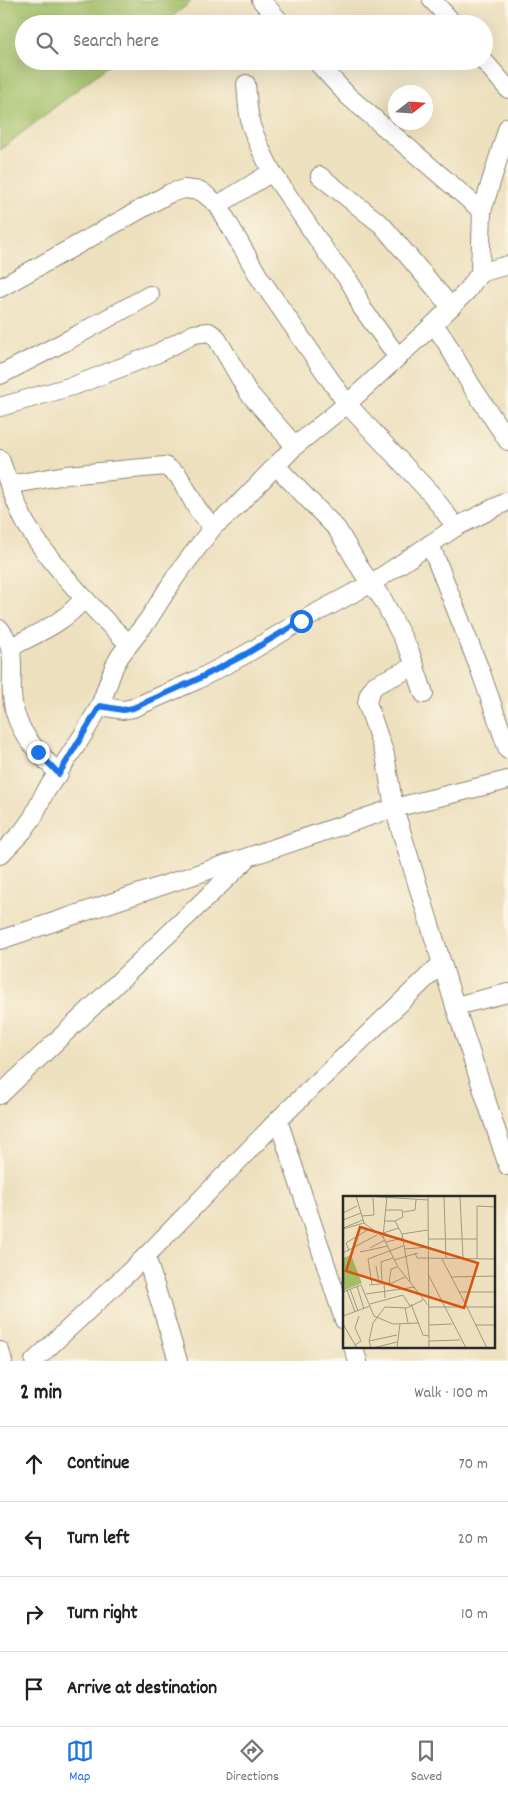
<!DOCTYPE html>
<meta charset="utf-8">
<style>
:root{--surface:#fff;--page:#f6f6f6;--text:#202124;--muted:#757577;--line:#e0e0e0;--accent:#1a73e8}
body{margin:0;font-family:Dekko,sans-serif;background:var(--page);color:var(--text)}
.compass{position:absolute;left:388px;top:85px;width:45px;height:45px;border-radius:50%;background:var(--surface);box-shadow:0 5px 20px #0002;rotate:73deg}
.stop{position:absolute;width:15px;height:15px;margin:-11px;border:4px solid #1a73e8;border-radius:50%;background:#fff}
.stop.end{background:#1a73e8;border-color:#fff;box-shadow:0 1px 5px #0008}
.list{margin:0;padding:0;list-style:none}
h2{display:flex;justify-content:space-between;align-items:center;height:65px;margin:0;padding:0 20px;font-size:21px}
h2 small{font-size:16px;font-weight:400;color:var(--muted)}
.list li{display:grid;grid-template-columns:32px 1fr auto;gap:15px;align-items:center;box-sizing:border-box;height:75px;padding:0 20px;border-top:1px solid var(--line)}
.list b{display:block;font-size:19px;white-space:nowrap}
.list em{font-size:16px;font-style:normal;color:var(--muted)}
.icon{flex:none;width:28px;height:28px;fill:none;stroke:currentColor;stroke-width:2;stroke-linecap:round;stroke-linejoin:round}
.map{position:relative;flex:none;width:508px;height:1361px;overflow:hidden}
.search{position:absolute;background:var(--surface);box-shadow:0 5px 20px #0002;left:15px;right:15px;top:15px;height:55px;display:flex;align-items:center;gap:12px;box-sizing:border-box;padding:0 18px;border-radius:28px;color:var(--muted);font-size:19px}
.sheet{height:365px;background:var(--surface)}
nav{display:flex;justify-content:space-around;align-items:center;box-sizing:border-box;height:70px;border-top:1px solid var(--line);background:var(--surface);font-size:14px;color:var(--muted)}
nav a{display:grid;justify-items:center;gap:2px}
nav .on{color:var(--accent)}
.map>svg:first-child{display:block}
</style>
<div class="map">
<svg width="508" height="1361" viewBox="0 0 508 1361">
<rect width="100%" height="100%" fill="#fcf5e5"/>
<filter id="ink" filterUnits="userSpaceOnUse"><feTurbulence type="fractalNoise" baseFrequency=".02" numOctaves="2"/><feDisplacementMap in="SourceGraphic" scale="10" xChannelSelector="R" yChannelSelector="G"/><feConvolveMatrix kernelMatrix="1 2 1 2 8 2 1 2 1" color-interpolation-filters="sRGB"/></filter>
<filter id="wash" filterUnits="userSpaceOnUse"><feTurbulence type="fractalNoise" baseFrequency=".0096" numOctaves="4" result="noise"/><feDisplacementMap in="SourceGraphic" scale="20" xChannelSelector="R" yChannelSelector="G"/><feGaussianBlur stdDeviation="1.12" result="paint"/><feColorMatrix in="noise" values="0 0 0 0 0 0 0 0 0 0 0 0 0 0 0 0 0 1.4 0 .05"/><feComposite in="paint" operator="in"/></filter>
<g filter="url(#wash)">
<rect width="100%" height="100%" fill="#ede0be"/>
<path fill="#a2bf67" stroke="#667549" d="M0,0h190l1,2 -29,22h-138v37h90l-114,89z"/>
</g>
<g filter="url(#ink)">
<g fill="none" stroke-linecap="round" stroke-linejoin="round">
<g stroke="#8c8674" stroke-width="20">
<g id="minor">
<path d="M261,0l21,24"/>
<path d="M432,0l22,24"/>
<path d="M316,61l32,35 134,115"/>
<path d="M484,61l24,28"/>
<path d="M246,84l2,24 3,18 10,24 11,22 57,84 18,22 7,11 8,19 36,49"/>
<path d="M320,176l62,49 69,82"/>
<path d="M218,205l54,-33"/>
<path d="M480,273l28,-8"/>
<path d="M0,288l170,-95 14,-4 17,2 17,14 41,72 88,127 85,91 24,32"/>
<path d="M434,324l12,18 25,43 37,56"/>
<path d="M0,375l70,-36 80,-44"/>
<path d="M0,407l76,-22 80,-31 38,-20 15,-2 7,5 32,55 47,54"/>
<path d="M0,459c8,22 15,44 26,65 25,41 68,86 103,120"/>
<path d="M277,467l60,62 25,42 21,29 27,52 14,42"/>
<path d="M9,485l57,-10 99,-9 13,9 20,35 15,17"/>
<path d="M430,544l50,126 28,80"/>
<path d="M0,629c20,25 8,46 13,74 4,30 26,50 46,71"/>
<path d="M11,647c25,-13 55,-25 73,-49"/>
<path d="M415,666l-40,19 -6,9 -2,9 18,52 9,53 61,198 53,160"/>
<path d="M100,706l23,4 10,-2 64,-28 49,-26 55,-33 71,-38 84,-56 52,-26"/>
<path d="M0,855l23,-24 10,-14 11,-23 39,-59 17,-29 14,-39 6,-11 28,-36 28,-44 37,-49 20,-17 62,-64 52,-42 87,-80 33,-33 13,-18 2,-62 26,-84"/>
<path d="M0,940l394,-132 114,-28"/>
<path d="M455,1006l53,-13"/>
<path d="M0,1095l246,-235"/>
<path d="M278,1120l66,200"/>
<path d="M146,1256l32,105"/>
<path d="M353,1347l5,14"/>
<path d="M0,1351l3,10"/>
<path d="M34,1361l112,-105 132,-136 164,-157"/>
</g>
</g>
<use href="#minor" stroke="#fff" stroke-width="18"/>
</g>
</g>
<g fill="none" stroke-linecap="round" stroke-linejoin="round" filter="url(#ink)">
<path stroke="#1a73e8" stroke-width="6" d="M38,752l21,22 41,-68 23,4 10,-2 63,-28 50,-26 55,-33"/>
</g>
<g transform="translate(343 1196)">
<rect width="152" height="152" fill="#ede0be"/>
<path d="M8,59l11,28 -19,8v-33z" fill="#a2bf67"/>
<path fill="none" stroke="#9f9883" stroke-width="1" d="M13,0l8,27 19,14 15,30 30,38M23,0l62,4M85,0l1,152M101,0l2,63M117,0l3,62M43,14h16l1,7 -8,4M60,16l12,-2 1,-10M0,17l14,-7M19,20l12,-1 -1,-17M0,24l18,-7M41,25h11l7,13 8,47M0,32l20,-8M0,33l21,-6M40,37l16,-5M59,38l26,-4M40,41l4,-41M85,43h49M43,46l17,-4M27,52l15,-8M62,53l23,-2M6,55l-3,-8 23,-14M17,56l28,-6M0,57l34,-18M72,57l2,5 79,1M134,62v-52l19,1M51,64l24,-7M33,70l3,17M85,78l38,74M108,81l45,-1M39,86l-1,-20 12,-4M41,87l1,15M29,88l-4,-25 35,-13M46,88l2,-15 6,-2M26,89l23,-2 13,-6M14,90l7,23M7,93l8,22M4,94l8,22M0,96l18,-7 13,31 19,8 26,-1M116,96h37M23,98l49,-7M27,108l33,-9 7,11M68,108l12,31 6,1M85,111h39l-25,-48M62,112l3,15M0,120l27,-10M0,128l14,24M86,129l23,-1M133,129h20M26,145l28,-6M86,145l31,-1M12,149l6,-4 -6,-13 4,-12M28,152l-2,-7 4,-18 12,-16 22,1 16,-8M30,152l24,-6M54,152l3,-24M144,152l-20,-41h29"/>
<path fill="#d5540f" fill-opacity="0.15" stroke="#d5540f" stroke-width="2.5" d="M17,31l118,36 -14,45 -118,-37z"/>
<rect width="152" height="152" fill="none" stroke="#2b2b2b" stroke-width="2.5"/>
</g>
</svg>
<svg class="compass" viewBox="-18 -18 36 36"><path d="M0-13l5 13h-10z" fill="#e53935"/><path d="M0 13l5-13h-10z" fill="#757577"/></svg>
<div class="stop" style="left:301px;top:621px"></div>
<div class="stop end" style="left:38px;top:752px"></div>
<div class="search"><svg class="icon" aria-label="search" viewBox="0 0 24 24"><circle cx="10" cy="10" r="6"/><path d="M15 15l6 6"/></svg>Search here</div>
</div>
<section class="sheet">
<h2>2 min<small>Walk · 100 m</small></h2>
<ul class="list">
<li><svg class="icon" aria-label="ahead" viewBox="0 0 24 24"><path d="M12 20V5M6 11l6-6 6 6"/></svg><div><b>Continue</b></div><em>70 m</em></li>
<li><svg class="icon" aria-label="left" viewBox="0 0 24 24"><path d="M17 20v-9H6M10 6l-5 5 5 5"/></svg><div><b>Turn left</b></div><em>20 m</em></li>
<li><svg class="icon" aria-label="right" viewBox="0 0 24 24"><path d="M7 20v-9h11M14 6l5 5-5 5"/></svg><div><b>Turn right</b></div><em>10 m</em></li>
<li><svg class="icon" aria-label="arrive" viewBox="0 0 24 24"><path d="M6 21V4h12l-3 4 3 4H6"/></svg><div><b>Arrive at destination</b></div></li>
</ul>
</section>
<nav>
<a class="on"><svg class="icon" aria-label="map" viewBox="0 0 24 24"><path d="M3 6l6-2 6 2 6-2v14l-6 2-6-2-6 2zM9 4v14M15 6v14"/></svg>Map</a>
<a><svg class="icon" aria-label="directions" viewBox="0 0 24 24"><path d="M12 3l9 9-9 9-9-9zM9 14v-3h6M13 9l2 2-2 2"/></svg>Directions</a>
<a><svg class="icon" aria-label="saved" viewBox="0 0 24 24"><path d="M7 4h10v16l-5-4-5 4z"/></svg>Saved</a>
</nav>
